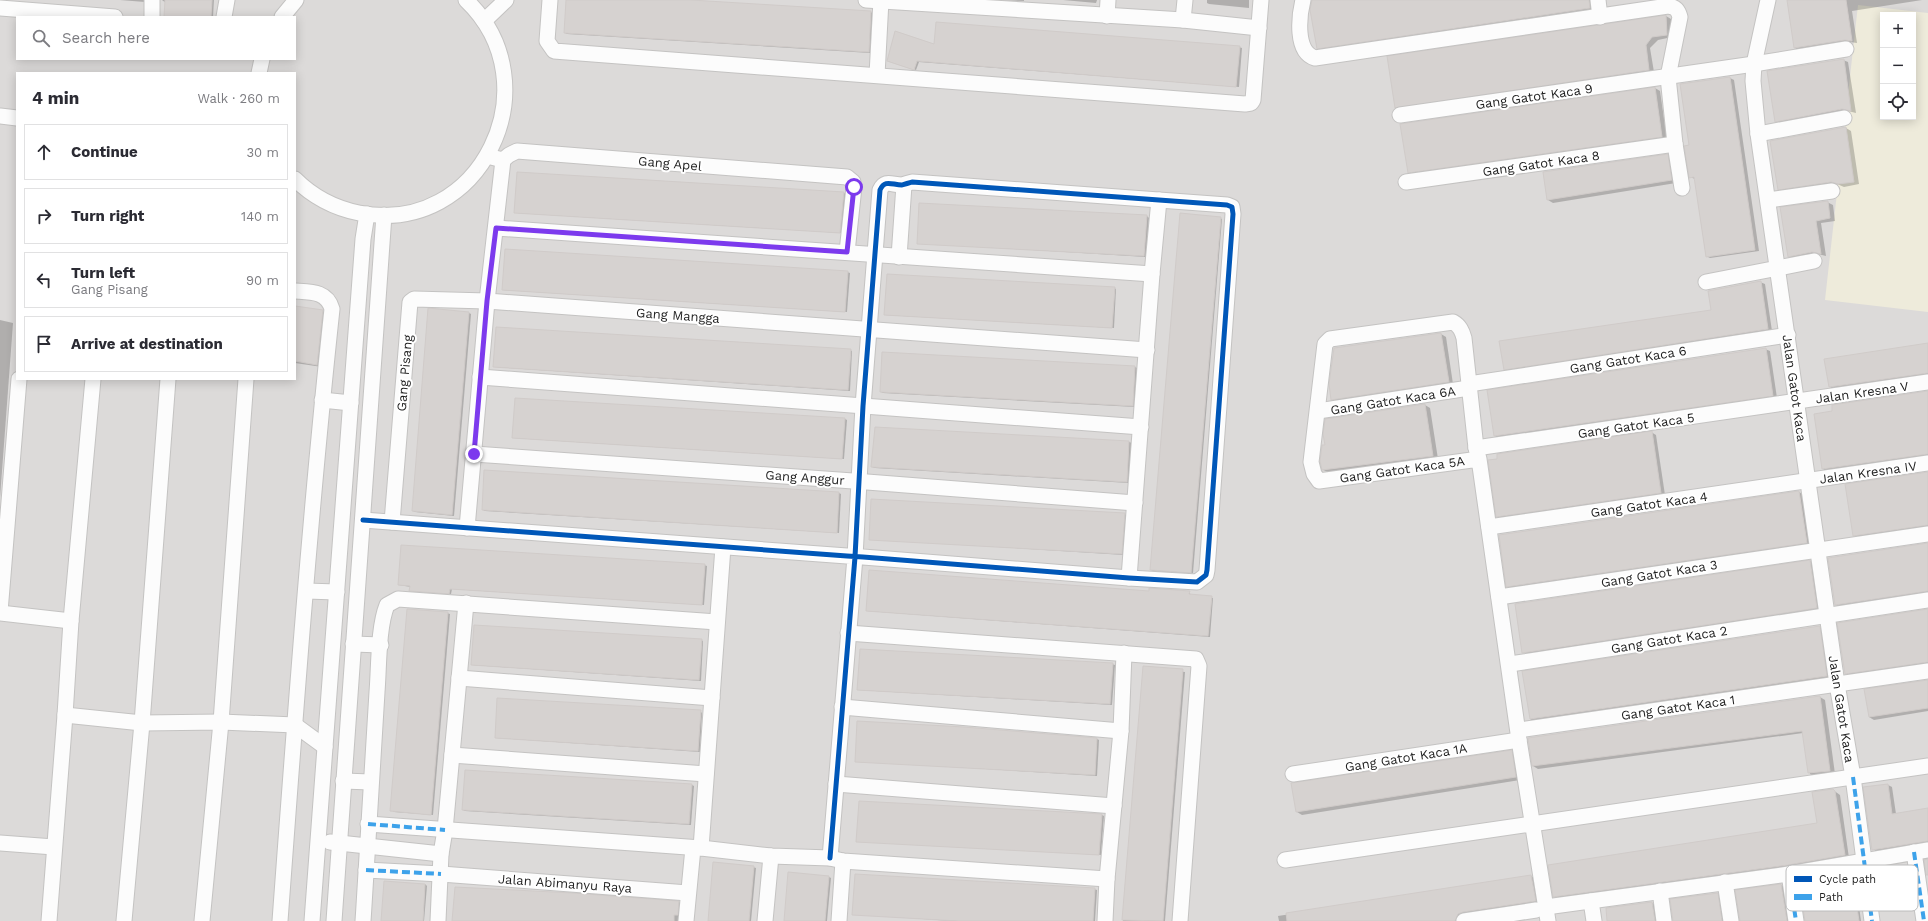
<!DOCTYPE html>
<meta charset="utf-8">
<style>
:root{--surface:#fff;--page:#f7f7f7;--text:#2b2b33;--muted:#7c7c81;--line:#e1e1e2}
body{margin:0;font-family:"Work Sans",sans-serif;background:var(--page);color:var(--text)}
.controls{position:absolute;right:12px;top:12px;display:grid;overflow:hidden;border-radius:0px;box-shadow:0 2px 10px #0003}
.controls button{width:36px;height:36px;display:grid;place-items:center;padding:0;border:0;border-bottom:1px solid var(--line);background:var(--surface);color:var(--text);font:20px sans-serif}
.stop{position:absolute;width:12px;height:12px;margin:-9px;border:3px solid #7c3aed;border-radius:50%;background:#fff}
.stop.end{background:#7c3aed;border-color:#fff;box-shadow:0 1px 4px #0008}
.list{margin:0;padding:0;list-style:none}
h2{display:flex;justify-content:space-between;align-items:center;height:52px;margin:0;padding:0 16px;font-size:17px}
h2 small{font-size:13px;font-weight:400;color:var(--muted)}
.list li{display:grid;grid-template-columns:26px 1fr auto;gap:12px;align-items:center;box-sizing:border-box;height:56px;margin:0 8px 8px;padding:0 8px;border:1px solid var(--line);border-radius:0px}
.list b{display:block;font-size:15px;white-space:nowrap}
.list p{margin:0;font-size:13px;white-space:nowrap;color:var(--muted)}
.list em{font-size:13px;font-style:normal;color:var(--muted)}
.icon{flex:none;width:22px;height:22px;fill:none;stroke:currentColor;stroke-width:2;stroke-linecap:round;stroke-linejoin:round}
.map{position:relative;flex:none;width:1928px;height:921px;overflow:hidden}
.search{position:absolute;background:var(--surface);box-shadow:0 2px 10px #0003;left:16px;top:16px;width:280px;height:44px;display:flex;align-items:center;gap:10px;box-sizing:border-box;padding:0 14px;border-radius:0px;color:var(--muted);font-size:15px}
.panel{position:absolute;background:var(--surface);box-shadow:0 2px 10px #0003;left:16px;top:72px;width:280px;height:308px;border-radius:0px}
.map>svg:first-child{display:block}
</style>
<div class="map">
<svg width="1928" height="921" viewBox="0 0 1928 921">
<rect width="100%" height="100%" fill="#edeae8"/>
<path fill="#dcdad9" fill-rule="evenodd" d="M0,0h1928v921h-1928zM1883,15h30v102h-30zM17,17h278v42h-278zM17,73h278v306h-278z"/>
<path fill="#eeebdb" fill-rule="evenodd" d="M1858,5l70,8v299l-103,-12zM1883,15h30v102h-30z"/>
<g fill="#0003">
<path d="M120,0h26l-1,2z"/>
<path d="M162,0h52l-1,17h-48l1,-14z"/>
<path d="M567,0h105l198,12 3,1 -3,40 -303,-19 -2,-1z"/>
<path d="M1001,0h23v1z"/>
<path d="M1063,0h34l-1,3z"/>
<path d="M1207,0h42v8l-40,-4 -2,-1z"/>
<path d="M1312,0h282l1,11 -273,39 -5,-2 -6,-38z"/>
<path d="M1788,0h134l-70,11 5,32 -7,-1 -50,9 -5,-3z"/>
<path d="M1666,16l5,3 1,18 -14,3 -8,8 4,24 -253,38 -5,-3z"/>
<path d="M895,32l40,13 304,2 3,1 -3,39 -320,-25 -3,8 -28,-9z"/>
<path d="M1843,60l5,2 8,51 -8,-2 -67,13 -5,-3z"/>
<path d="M1730,78l4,2 25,171 -49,7 -4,-2 -11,-77 -5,-2v-31z"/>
<path d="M1655,88l5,3 7,48 -253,36 -5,-3z"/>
<path d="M1846,128l5,3 8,53 -15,3 -7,-3 -53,8 -5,-3z"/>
<path d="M1667,155l5,3 4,25 -123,20 -5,-3z"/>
<path d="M518,173l326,20 2,1 -4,39 -325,-20 -2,-1z"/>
<path d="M1827,202l6,3 2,16 -14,2 5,33 -8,-2 -24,5 -5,-3z"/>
<path d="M1147,216l2,2 -3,39 -228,-14z"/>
<path d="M1220,218l2,1 -29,354 -40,-2 -2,-1z"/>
<path d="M847,272l3,1 -3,39 -344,-22z"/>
<path d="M1760,282l5,2 7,47 -263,41 -5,-3 208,-58z"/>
<path d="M1114,288l2,1 -2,39 -229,-13z"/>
<path d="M295,307l27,4 6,3 -6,53 -27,-4z"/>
<path d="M469,313l2,1 -17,202 -39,-4 -2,-1z"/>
<path d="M0,320l13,3 -13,175z"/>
<path d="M1441,334l5,3 7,47 -116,18 -5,-3z"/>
<path d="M1928,344v32l-93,14 -5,-3z"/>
<path d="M1765,349l5,2 7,47 -277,41 -5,-3z"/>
<path d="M850,350l2,1 -2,40 -356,-24z"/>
<path d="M883,353l252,14 2,1 -2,39 -252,-14 -2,-1z"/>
<path d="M1928,392v65l-100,15 -5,-3z"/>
<path d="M1425,405l5,3 8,51 -110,13 -5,-2 3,-24v-26z"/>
<path d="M845,419l2,1 -3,39 -331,-21z"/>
<path d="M876,428l253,14 3,1 -3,40 -254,-15 -3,-1z"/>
<path d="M1651,432l5,3 9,60 -163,24 -5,-3z"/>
<path d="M485,471l354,22 2,1 -2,39 -354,-22 -2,-1z"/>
<path d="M1928,473v55l-69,10 -5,-3z"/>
<path d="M1799,492l5,3 8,50 -300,44 -5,-3z"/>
<path d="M1124,514l2,1 -2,40 -254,-16z"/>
<path d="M1928,544v50l-87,13 -5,-2z"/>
<path d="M1810,561l5,3 7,46 -294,45 -5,-3z"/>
<path d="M704,565l3,1 -3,39 -252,-16 -1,5 -39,-3 -2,-1 1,-3 -12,-2z"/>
<path d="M1149,592h40l2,3 22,3 -3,39 -343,-26z"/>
<path d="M1928,610v55l-77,11 -5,-3z"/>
<path d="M447,613l3,1 -17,201 -39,-3 -2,-2z"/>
<path d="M1819,627l5,3 7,49 -296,43 -5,-3z"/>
<path d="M701,640l2,1 -2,40 -229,-16z"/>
<path d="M1112,664l3,1 -3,40 -254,-15z"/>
<path d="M1144,667l41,5 -20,249h-42z"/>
<path d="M1928,681v30l-54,9 -5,-3z"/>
<path d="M1820,697l5,3 10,74 -20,3 -5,-3 -7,-41 -265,36 -5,-3 -4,-27z"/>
<path d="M700,711l2,2 -2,39 -204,-14z"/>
<path d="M1097,739l2,1 -2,36 -241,-15z"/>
<path d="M1511,751l5,3 4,26 -218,35 -5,-3z"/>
<path d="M466,771l226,14 2,1 -3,39 -226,-14 -2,-1z"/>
<path d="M1888,785l4,2 4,27 32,-5v34l-51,9 -4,-3z"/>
<path d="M1833,790l7,5 9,63 -56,9 -234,32 -5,-3 264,-72z"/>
<path d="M1102,815l2,1 -3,39 -244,-14z"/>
<path d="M753,867l3,1 -5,53h-42z"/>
<path d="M1851,874l4,2 6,45h-55z"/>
<path d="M1531,876l5,3 4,25 -80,17h-181l-1,-5z"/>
<path d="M829,877l2,1 -4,43h-42z"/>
<path d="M425,884l2,2 -3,35h-42z"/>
<path d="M1781,885l4,2 5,34h-49l-4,-30z"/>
<path d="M1094,889l3,1 -2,31h-144l-98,-7z"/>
<path d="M1717,894l4,2 4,25h-52z"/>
<path d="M679,902l2,2 -2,17h-225z"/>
<path d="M1652,903l4,2 2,16h-50l-1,-12z"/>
</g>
<g fill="#d6d2d0" stroke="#d0cbc9">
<path d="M165,0h47l-1,17h-47z"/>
<path d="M566,0h125l180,11 -2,41 -305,-19z"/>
<path d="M1312,0h277l1,8 -273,41 -7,-39z"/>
<path d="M1787,0h59l6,41 -7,-1 -51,8z"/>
<path d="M1666,15l1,20 -15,2 -6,8 3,25 -254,38 -8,-52z"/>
<path d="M936,22l304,24 -4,41 -319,-26 -3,9 -27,-9 8,-30 39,13z"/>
<path d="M1844,59l7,52 -9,-2 -67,13 -8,-51z"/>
<path d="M1730,77l25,173 -49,7 -12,-80 -5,1 -5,-32 5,-1 -9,-61z"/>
<path d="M1655,87l7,50 -254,36 -8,-49z"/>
<path d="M1846,127l8,55 -16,2 -7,-2 -53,8 -8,-49z"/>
<path d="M1668,154l4,26 -125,20 -4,-28z"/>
<path d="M517,172l327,20 -4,41 -326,-20z"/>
<path d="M1828,201l2,17 -14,3 5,33 -9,-2 -24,5 -8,-50z"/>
<path d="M919,203l228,12 -3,41 -227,-12z"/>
<path d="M1180,213l41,4 -30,356 -41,-3z"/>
<path d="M505,249l343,22 -3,41 -343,-22z"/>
<path d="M887,274l228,13 -3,41 -228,-13z"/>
<path d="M1761,281l7,48 -264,41 -5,-29 212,-31 -3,-19z"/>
<path d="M295,306l28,4 -6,55 -22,-4z"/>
<path d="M428,308l41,4 -17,203 -40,-4z"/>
<path d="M496,327l355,22 -3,41 -355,-23z"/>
<path d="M1441,333l8,49 -118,18 -2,-16 5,-36z"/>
<path d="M1928,343v30l-99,14 -5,-28z"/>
<path d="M1766,348l7,48 -279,40 -7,-46z"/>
<path d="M882,352l253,14 -2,40 -253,-14z"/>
<path d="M1928,391v63l-106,15 -8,-55 18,-3v-6z"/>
<path d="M515,398l330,20 -3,41 -330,-21z"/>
<path d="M1425,404l8,52 -111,14 -2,-9 2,-16h3l-2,-11 2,-15z"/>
<path d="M875,427l254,14 -2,41 -256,-15z"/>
<path d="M1652,431l9,62 -165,24 -8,-57 9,-1v-5z"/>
<path d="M484,470l355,22 -2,41 -355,-23z"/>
<path d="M1928,472v53l-75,11 -8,-52z"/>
<path d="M1799,491l8,52 -301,44 -7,-52z"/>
<path d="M871,499l254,14 -3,41 -253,-14z"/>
<path d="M1928,543v48l-93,14 -7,-47z"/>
<path d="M401,545l304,19 -3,41 -252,-16 -1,5 -40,-3 1,-5 -12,-1z"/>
<path d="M1810,560l7,48 -295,45 -7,-49z"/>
<path d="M869,570l280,21v-3l41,3 -1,3 23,2 -4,40 -342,-25z"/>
<path d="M407,609l41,3 -17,203 -41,-4z"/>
<path d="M1928,609v53l-83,12 -8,-51z"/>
<path d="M474,625l228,14 -3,41 -228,-15z"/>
<path d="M1820,626l7,50 -297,43 -8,-48z"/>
<path d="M860,649l253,14 -3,41 -253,-14z"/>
<path d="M1143,666l40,3 -20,252 -41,-1z"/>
<path d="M1928,680v28l-59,9 -5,-28z"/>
<path d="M1820,696l10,75 -22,2 -6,-42 -270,35 -4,-28z"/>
<path d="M497,698l204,12 -3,41 -203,-13z"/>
<path d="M857,721l107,6 133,11 -2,37 -240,-13z"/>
<path d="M1512,750l4,27 -220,35 -5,-29z"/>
<path d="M465,770l227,14 -3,40 -227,-14z"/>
<path d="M1888,784l4,30 36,-6v33l-56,9 -9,-63z"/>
<path d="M1833,789l2,2 10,64 -57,10 -235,32 -5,-32 269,-42 -5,-31z"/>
<path d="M859,801l243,13 -3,41 -243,-13z"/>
<path d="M1928,859v16h-2l-2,-15z"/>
<path d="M713,862l41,4 -5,55h-41z"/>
<path d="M788,872l41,4 -4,45h-41z"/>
<path d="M1852,873l7,48h-54l-6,-40z"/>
<path d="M855,874l240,14 -2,33h-135l-106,-6z"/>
<path d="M1531,875l5,26 -73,11 -5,2 -3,7h-168l-1,-8z"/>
<path d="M384,881l41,3 -2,37h-42z"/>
<path d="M1781,884l6,37h-47l-5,-31z"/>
<path d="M455,887l118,6 106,8 -1,14h-4v6h-222z"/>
<path d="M1718,893l4,28h-49l-3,-22z"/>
<path d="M1652,902l3,19h-48l-1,-13z"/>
</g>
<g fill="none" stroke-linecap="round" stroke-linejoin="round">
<g stroke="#c4c3c2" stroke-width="17">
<g id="minor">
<path d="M550,0l-3,41 7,10 691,53 6,-1 2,-3 8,-100"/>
<path d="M866,0l317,20 76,8"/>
<path d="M1303,0c-4,16 -8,52 12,58l353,-52c8,1 10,4 12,11l-12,60 7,67 7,44"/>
<path d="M1598,0l2,17"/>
<path d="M1768,0l-14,64 -1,17 5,53 79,550 16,93 19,144"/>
<path d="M0,8l115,9"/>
<path d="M1107,16l1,-16"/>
<path d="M152,17v-17"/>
<path d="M224,17l3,-17"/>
<path d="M282,17l14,-17"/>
<path d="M1183,20l2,-20"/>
<path d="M484,21l22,-21"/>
<path d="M259,73l3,-14"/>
<path d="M877,75l4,-75"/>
<path d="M1400,115l354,-51 92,-15"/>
<path d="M0,116l17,2"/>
<path d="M1758,134l86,-16"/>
<path d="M487,156l16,4 6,-5 8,-4 330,26 6,5 1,5 -7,65"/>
<path d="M295,179c18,18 39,29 64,34 122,24 195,-129 107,-213"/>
<path d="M1406,182l269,-38"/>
<path d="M1768,200l64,-9"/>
<path d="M496,228l656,46"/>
<path d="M899,257l5,-72"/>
<path d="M1706,282l108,-21"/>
<path d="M480,377l661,50"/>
<path d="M93,379l-22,242 -6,94 77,8 79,-1 74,3 30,22"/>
<path d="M1469,384l319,-49"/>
<path d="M322,400l29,3"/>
<path d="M1318,411l151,-23"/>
<path d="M1476,448l452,-66"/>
<path d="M474,454l393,28 268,21"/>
<path d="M1479,459l-160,22 -5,-7 -3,-12 14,-118 5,-5 123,-17c7,4 9,9 11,16l12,110 3,11 40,281 29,181"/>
<path d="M363,520l484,36 16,1 266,21 68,4 9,-7 1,-5 26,-356 -1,-7 -5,-2 -315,-23c-3,1 -7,2 -10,3 -10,0 -17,-6 -22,5l-17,216 -8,151 -25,301"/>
<path d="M392,522l18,-220 4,-3 73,2 660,49"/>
<path d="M1489,527l439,-64"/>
<path d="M467,528l20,-227 16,-141"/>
<path d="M1129,578l23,-304 7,-74"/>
<path d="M306,591l31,1"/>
<path d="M1499,597l429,-63"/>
<path d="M0,612l19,-233"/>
<path d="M0,613l71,8"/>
<path d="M848,633l348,26 3,7 -19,255"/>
<path d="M353,644l28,1"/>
<path d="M1510,664l418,-64"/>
<path d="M459,678l253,20"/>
<path d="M842,707l279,24"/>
<path d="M1519,730l409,-59"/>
<path d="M452,755l254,19"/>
<path d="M1293,774l226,-34"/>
<path d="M343,781l28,1"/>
<path d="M836,784l278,22"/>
<path d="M368,824l333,24 70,8 59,2 13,3 264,18 14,-148 3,-78"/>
<path d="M330,842l111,12"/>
<path d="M0,843l54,4"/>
<path d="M701,848l22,-301"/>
<path d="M1914,852l10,69"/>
<path d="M1285,860l643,-94"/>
<path d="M366,870l75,4 247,19"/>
<path d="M1789,874l7,47"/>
<path d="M1725,882l6,39"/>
<path d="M1660,891l4,30"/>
<path d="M1591,901l3,20"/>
<path d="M1546,907l243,-33 139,-24"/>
<path d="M49,921l16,-206"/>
<path d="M124,921l18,-198 26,-344"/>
<path d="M202,921l19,-199 25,-343"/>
<path d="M280,921c15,-204 30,-408 52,-612 -5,-18 -21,-17 -37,-18"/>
<path d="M312,921l51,-682 4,-25"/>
<path d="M334,921l50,-706"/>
<path d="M363,921c5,-76 9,-152 14,-229 2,-24 1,-65 10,-87l11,-6 319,23"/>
<path d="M438,921l3,-67 4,-24 21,-227"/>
<path d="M686,921l7,-73"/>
<path d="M765,921l6,-65"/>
<path d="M839,921l4,-60"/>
<path d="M1105,921l2,-42"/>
<path d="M1464,921l72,-11"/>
</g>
</g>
<use href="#minor" stroke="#fcfcfc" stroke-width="15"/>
<g stroke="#3da2ea" stroke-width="4" stroke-dasharray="8 4" stroke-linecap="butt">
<path d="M1853,777l19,144"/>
<path d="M368,824l77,6"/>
<path d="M1914,852l10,69"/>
<path d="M366,870l75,4"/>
<path d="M1789,874l7,47"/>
</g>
<g stroke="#fff" stroke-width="8">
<path id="cycleway" d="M363,520l484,36 16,1 266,21 68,4 9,-7 1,-5 26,-356 -1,-7 -5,-2 -315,-23c-3,1 -7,2 -10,3 -10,0 -17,-6 -22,5l-17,216 -8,151 -25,301"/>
</g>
<use href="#cycleway" stroke="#0057b8" stroke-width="5"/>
</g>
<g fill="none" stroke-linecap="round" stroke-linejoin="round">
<path stroke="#7c3aed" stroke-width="5" d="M474,454l13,-153 9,-73 351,24 7,-65"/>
</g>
<g text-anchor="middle" stroke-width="4" stroke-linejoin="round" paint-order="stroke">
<g font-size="13" fill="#1f1f1f" stroke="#fff">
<text transform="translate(1534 96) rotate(-8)" y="5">Gang Gatot Kaca 9</text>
<text transform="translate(670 163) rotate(5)" y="5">Gang Apel</text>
<text transform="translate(1541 163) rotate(-8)" y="5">Gang Gatot Kaca 8</text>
<text transform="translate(678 315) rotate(4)" y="5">Gang Mangga</text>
<text transform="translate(1628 359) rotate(-9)" y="5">Gang Gatot Kaca 6</text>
<text transform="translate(404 373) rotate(-85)" y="5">Gang Pisang</text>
<text transform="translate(1795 388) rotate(82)" y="5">Jalan Gatot Kaca</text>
<text transform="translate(1862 392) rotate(-8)" y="5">Jalan Kresna V</text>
<text transform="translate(1393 400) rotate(-9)" y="5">Gang Gatot Kaca 6A</text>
<text transform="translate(1636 425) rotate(-8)" y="5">Gang Gatot Kaca 5</text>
<text transform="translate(1402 469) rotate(-8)" y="5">Gang Gatot Kaca 5A</text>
<text transform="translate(1868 472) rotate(-8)" y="5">Jalan Kresna IV</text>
<text transform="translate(805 477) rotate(4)" y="5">Gang Anggur</text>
<text transform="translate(1649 504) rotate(-8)" y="5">Gang Gatot Kaca 4</text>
<text transform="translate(1659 573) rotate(-9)" y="5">Gang Gatot Kaca 3</text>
<text transform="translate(1669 639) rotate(-9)" y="5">Gang Gatot Kaca 2</text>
<text transform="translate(1678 707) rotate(-8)" y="5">Gang Gatot Kaca 1</text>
<text transform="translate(1842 709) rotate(81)" y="5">Jalan Gatot Kaca</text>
<text transform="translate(1406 757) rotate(-9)" y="5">Gang Gatot Kaca 1A</text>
<text transform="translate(565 883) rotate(4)" y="5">Jalan Abimanyu Raya</text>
</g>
</g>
<rect x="1786" y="865" width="132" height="46" rx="6" fill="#fff" stroke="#bcbcbc" stroke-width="1"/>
<rect x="1794" y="876" width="18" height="6" fill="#0057b8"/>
<rect x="1794" y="894" width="18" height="6" fill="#3da2ea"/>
<g font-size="11" fill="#1f1f1f">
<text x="1819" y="883">Cycle path</text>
<text x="1819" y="901">Path</text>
</g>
</svg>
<div class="controls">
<button>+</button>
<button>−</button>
<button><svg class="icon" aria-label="locate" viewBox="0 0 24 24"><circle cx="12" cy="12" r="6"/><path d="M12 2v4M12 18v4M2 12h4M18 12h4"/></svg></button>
</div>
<div class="stop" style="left:854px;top:187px"></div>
<div class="stop end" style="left:474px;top:454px"></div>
<div class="search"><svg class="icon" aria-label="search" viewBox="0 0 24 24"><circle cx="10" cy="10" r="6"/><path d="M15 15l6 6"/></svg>Search here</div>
<section class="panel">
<h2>4 min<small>Walk · 260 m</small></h2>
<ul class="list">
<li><svg class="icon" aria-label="ahead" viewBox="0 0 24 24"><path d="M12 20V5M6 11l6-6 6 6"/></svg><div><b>Continue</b></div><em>30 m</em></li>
<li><svg class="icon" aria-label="right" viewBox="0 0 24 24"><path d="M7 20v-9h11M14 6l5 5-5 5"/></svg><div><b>Turn right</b></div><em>140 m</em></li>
<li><svg class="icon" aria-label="left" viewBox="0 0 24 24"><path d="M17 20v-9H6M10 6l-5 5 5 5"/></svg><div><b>Turn left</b><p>Gang Pisang</p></div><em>90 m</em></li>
<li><svg class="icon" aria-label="arrive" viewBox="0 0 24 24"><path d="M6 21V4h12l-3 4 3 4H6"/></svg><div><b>Arrive at destination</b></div></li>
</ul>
</section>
</div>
